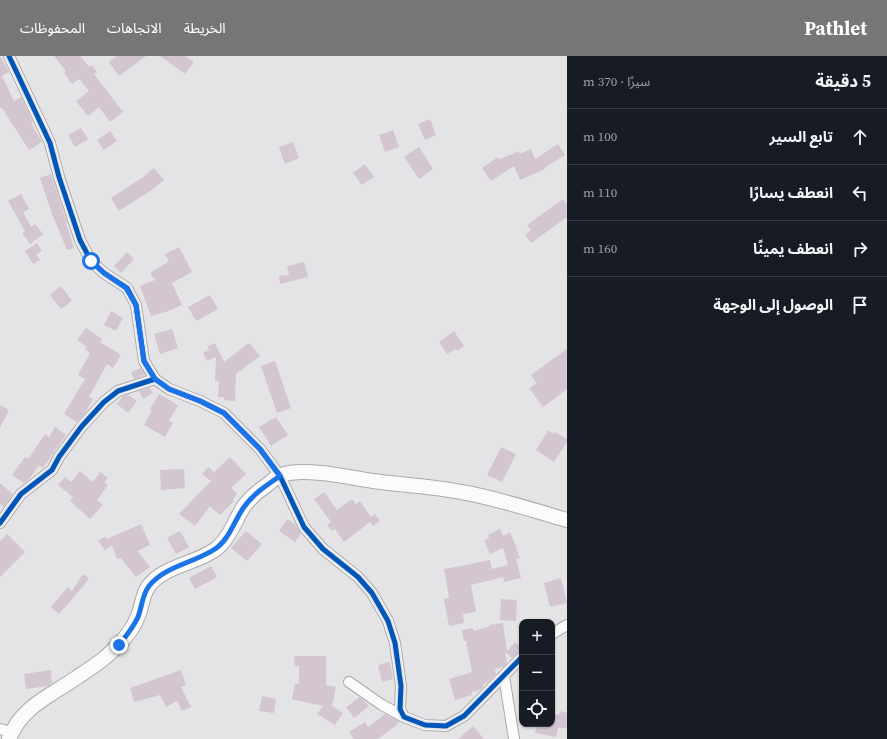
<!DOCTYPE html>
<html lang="ar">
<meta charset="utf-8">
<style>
:root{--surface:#171b24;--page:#242831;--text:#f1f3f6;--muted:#9ea1a6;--line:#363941;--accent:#767677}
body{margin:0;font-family:"Source Serif 4","Noto Sans Arabic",serif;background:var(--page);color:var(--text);direction:rtl}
.controls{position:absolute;right:12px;bottom:12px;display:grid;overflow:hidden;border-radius:8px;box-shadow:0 1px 3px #0004}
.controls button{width:36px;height:36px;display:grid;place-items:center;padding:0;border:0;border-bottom:1px solid var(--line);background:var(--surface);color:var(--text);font:20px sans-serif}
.stop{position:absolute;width:12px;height:12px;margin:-9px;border:3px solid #1a73e8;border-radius:50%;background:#fff}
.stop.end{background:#1a73e8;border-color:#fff;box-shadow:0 1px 4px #0008}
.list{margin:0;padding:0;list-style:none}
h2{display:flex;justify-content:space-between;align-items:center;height:52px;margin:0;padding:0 16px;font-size:17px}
h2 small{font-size:13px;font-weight:400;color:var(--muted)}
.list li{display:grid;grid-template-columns:26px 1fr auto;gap:12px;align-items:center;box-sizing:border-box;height:56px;padding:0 16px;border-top:1px solid var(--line)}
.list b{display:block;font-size:15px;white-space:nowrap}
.list em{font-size:13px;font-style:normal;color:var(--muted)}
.icon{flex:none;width:22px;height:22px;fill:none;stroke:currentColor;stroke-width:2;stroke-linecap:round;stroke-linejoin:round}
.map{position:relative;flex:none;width:567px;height:683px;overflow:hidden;direction:ltr}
header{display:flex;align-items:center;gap:24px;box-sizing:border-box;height:56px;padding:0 20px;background:var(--accent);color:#fff}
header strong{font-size:19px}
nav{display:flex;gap:22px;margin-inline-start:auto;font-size:14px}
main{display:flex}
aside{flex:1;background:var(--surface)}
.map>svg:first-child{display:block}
</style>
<header>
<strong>Pathlet</strong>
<nav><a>الخريطة</a><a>الاتجاهات</a><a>المحفوظات</a></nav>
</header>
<main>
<aside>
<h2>5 دقيقة<small>سيرًا · 370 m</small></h2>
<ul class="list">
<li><svg class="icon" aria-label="ahead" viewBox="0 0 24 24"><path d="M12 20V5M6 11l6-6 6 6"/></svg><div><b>تابع السير</b></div><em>100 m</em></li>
<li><svg class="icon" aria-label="left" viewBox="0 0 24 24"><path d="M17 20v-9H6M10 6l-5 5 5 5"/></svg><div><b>انعطف يسارًا</b></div><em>110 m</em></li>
<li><svg class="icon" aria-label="right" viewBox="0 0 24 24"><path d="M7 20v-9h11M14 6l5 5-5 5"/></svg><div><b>انعطف يمينًا</b></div><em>160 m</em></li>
<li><svg class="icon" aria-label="arrive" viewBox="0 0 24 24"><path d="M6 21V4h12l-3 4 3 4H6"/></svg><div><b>الوصول إلى الوجهة</b></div></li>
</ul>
</aside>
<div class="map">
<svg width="567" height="683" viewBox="0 0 567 683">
<rect width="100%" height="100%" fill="#e4e3e5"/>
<g fill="#d4c6d1">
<path d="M0,0l9,16 -7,4 12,25 7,-4 12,25 -2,1 11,19 -13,8 -27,-42h-2z"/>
<path d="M54,0h26l9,11 3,-2 5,7 -3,2 29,38 -13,10 -11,-15 -11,9 -12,-15 13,-10 -10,-12 -7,5 -8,-11 2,-2z"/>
<path d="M117,0h29l-27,20 -10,-14z"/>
<path d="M160,0h25l9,6 -9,12z"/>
<path d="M430,63l6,16 -11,5 -7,-16z"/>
<path d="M81,72l7,11 -13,8 -7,-12z"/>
<path d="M393,74l6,17 -14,5 -6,-17z"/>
<path d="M110,75l7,10 -13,9 -7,-10z"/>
<path d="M293,86l6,16 -14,6 -6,-17z"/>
<path d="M558,88l7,11 -21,13 1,1 -25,11 -6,-14 -23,15 -9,-13 16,-11 2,2 19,-8 1,3 11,-5 4,10z"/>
<path d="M419,91l14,22 -14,10 -15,-22z"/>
<path d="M365,108l9,13 -12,8 -9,-12z"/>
<path d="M154,112l10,12 -11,9 -34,22 -8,-13 32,-21z"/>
<path d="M51,118l16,49h-1l8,25 -7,2 -15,-36 -12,-36z"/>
<path d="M21,138l8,15 -6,3 8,15 4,-3 8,10 -13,10 -8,-11 3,-2 -17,-30z"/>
<path d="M563,143l4,6v12l-36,26 -6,-8 6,-5 -4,-5z"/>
<path d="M37,187l5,8 -6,3 4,6 -7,4 -8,-13z"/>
<path d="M179,191l13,25 -20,11 10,22 -13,6 -18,5 -11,-30 15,-6 -5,-7 19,-12 -4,-7z"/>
<path d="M127,196l7,7 -13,14 -7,-7z"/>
<path d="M304,206l4,15 -28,7 -1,-8 10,-1 -2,-9z"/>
<path d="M61,230l11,15 -11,8 -11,-14z"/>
<path d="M210,239l8,14 -22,12 -8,-14z"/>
<path d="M111,255l12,7 -7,13 -12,-6z"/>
<path d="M86,272l16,11 -2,3 21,13 -8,13 -6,-4 -18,33 4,2 -8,14 -8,9 -13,-8 21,-35 -7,-4 12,-22 -5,-4 2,-2 -10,-7z"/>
<path d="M172,273l6,19 -18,6 -6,-20z"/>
<path d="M454,275l10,15 -7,5 -1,-2 -9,5 -8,-12z"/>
<path d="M215,287l9,19 25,-19 11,13 -24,18 -1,27 -11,-1v-3h-6l1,-16h-4l1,-24 -9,4 -4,-8 6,-3 -1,-4z"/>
<path d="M567,293v40l-24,18 -14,-19 8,-5 -6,-8z"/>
<path d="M275,305l16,47 -14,5 -16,-47z"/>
<path d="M141,312l4,7 -11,4 -3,-7z"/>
<path d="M150,332l3,5 -10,6 -4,-8z"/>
<path d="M159,338l19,11 -9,16 4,2 -8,14 -21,-12 8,-15 -2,-1z"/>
<path d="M128,339l9,6 -9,12 -11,-9 6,-8z"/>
<path d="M0,349l9,5 -9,18z"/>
<path d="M276,361l12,18 -17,11 -12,-19z"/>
<path d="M55,371l11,8 -23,33 -4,-3 -10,14 -5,4 -12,-8 13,-18 3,2 17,-25 4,3z"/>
<path d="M548,374l6,4 1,-2 12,7v3l-13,20 -18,-12z"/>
<path d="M501,391l15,7 -14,28 -15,-7z"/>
<path d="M230,401l16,17 -15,14 6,5 -4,7 1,1 -14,14 -10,-9 -15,20 -16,-12 32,-33 -9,-7 6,-7 6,5z"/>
<path d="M184,413l1,19 -24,2 -1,-20z"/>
<path d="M80,415l13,11 7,-10 8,6 -4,4 4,3 -11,15 6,5 -13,14 -20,-18 3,-4 -15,-12 7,-8 6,5z"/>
<path d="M0,427l13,11 -9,13 -4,-3z"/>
<path d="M324,436l13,18 15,-11 4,5 4,-3 11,16 4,-3 5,7 -7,5 -3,-4 -26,20 -9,-13 -3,2 -5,-6 4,-3 -17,-23z"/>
<path d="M287,463l8,5 6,9 -6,9 -16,-11z"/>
<path d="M141,468l9,21 -13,6 13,16 -14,10 -15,-19 -4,1 -5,-14 -7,5 -7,-9 7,-5 2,3z"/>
<path d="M500,473l3,7 7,-4 5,12 5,14 -4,1 5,19 -17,4 -1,-5 -32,8 5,27 -13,2 1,9 -15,3 -5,-27 5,-1 -5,-29 17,-3 29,-6 2,9 16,-4 -5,-17 -13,6 -6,-14 5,-2 -1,-3z"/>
<path d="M180,475l9,16 -13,7 -9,-16z"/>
<path d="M246,475l16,13 -15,17 -16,-13z"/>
<path d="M7,478l18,18 -25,25v-36z"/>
<path d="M211,510l6,11 -22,12 -6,-11z"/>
<path d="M83,518l6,4 -4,6 -26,30 -8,-7 17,-20 4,4z"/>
<path d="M561,522l6,25 -17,4 -6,-24z"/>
<path d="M501,543l16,1 -1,21 -16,-1z"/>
<path d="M503,567l4,28 8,-9 7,6v3l-4,1 -6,6 -7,-6 2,11 -4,4 -8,2 1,5 -9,9 -4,1v3l-3,3 -8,2v3l-17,5 -6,-21 23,-7 -6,-31h-2l-2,-11 11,-2v3l16,-4v-2z"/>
<path d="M294,600h32v29l10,2 -4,19 11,7 -8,12 -18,-11 6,-8 -31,-7 3,-16 4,1v-18h-4z"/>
<path d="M390,606l3,17 -11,3 -4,-17z"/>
<path d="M51,614l1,13 -4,3 -22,3 -2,-15z"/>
<path d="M181,614l5,15 -5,2 10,20 -9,4 -5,-10 -11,6 -6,-12 -26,7 -4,-14z"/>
<path d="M262,640l14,3 -2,14 -15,-2z"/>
<path d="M360,641l9,9 -15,12 -8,-11z"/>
<path d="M560,655l7,2v15h-9l-2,9 -21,-4 2,-9h15v-11l7,2z"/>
<path d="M385,658l12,6 2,3 -21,16h-24l-5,-7 16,-10 3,5z"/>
<path d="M473,670l11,13h-26z"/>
</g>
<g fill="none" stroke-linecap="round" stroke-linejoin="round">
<g stroke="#abaaac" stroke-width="12">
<g id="street">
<path d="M9,0l41,87 9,34 21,63 11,21 13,12 23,15 9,17 8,56 11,18 14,10 31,12 24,12 36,36 20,27 24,51 19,22 35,28 14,16 16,28 7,22 6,43 -1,23 4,8 21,8 21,1 18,-10 58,-59"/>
<path d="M0,467l21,-29 31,-24 7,-13 23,-31 22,-24 14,-11 37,-12"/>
<path d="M552,578l15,-9"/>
<path d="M504,620l10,63"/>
<path d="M349,626l33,23 22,12"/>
<path d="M0,673l11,3"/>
</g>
</g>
<g stroke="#abaaac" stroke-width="16">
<path id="secondary" d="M9,683c12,-32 41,-43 67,-61 15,-10 31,-20 43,-34 8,-8 15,-17 19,-28 4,-9 4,-20 10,-29 14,-21 48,-23 68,-38 14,-11 19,-29 28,-43 7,-9 14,-15 23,-21 4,-3 9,-8 14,-10 23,-8 67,2 92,6 29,4 59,5 88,11 36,6 71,18 106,28"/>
</g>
<use href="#street" stroke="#fbfbfb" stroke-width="10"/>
<use href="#secondary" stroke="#fbfbfb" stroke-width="14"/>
<g stroke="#e4e2e6" stroke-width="8">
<g id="cycleway">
<path d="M9,0l41,87 9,34 21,63 11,21 13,12 23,15 9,17 8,56 11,18 14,10 31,12 24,12 36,36 20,27 24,51 19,22 35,28 14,16 16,28 7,22 6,43 -1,23 4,8 21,8 21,1 18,-10 58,-59"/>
<path d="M0,467l21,-29 31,-24 7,-13 23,-31 22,-24 14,-11 37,-12"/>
</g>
</g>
<use href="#cycleway" stroke="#0057b8" stroke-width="5"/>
</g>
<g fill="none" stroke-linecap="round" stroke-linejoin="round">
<path stroke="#1a73e8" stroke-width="5" d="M91,205l13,12 22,15 10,17 8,56 11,18 14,10 31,12 24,12 36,36 20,27c-13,9 -27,18 -36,31 -10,14 -15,33 -29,42 -21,14 -50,17 -66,37 -7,9 -7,21 -11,31 -5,11 -12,19 -19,28"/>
</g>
</svg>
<div class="controls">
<button>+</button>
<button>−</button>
<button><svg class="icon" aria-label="locate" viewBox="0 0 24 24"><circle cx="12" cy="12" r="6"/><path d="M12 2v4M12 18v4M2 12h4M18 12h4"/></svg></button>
</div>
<div class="stop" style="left:91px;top:205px"></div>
<div class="stop end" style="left:119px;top:589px"></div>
</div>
</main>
